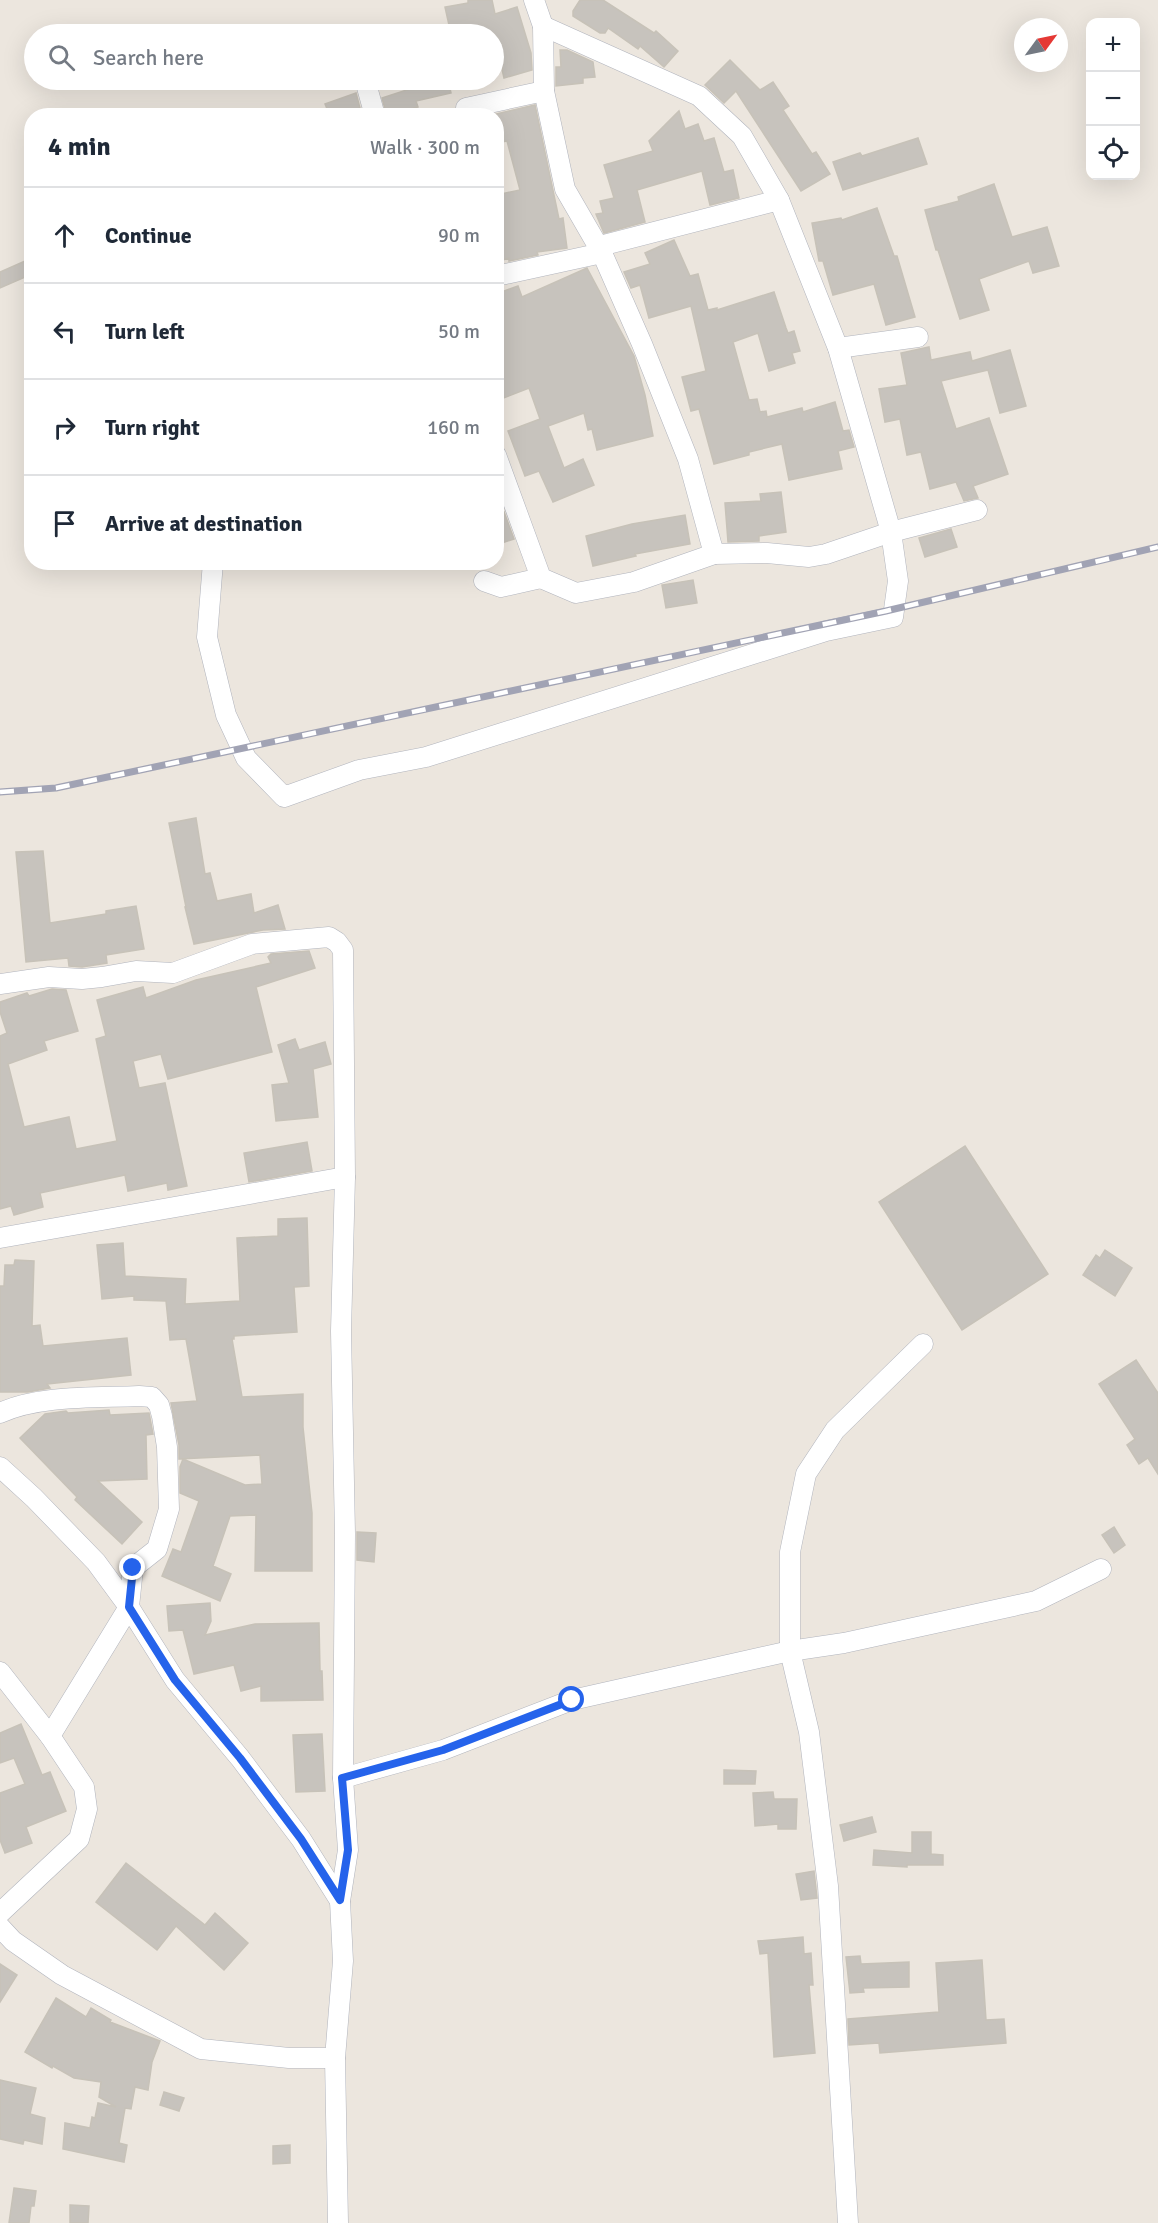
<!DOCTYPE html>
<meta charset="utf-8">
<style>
:root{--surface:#fff;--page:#f2f2f3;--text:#1f2937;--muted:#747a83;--line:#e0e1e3}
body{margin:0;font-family:Signika,sans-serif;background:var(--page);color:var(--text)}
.controls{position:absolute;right:18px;top:18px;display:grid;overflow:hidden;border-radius:12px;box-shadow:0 6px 24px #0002}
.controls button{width:54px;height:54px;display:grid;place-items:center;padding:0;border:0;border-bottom:2px solid var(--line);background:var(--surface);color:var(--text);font:30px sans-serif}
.compass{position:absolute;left:1014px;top:18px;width:54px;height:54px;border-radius:50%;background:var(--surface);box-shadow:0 6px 24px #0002;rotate:57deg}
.stop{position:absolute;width:18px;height:18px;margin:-14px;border:4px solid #2563eb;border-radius:50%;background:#fff}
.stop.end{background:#2563eb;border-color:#fff;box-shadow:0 2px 6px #0008}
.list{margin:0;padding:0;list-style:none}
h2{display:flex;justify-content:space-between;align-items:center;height:78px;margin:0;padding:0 24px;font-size:26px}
h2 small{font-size:20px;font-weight:400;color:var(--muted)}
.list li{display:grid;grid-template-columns:39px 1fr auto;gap:18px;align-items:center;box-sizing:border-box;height:96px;padding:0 24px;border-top:2px solid var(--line)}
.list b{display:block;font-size:22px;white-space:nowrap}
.list em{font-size:20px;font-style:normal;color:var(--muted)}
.icon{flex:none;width:33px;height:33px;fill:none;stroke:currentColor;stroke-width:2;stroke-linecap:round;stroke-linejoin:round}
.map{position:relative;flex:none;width:1158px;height:2223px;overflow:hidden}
.search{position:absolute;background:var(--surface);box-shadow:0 6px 24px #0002;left:24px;top:24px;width:480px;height:66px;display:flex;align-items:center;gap:15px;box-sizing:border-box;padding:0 21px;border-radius:33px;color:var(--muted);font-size:22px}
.panel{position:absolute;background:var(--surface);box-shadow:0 6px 24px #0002;left:24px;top:108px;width:480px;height:462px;border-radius:24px}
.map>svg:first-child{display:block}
</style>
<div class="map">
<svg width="1158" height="2223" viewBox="0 0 1158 2223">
<rect width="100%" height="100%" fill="#ece6de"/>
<g fill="#c7c3bd" stroke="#c7c2b8" stroke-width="1.5">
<path d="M468,0h24l3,14 22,-7 14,46 1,17 -28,8 -10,-44h-43l-6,-27 23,-4z"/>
<path d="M580,0h23l51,33 2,-2 22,20 -14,16 -24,-21 -2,3 -30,-21 -3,5h-5l-27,-17v-5z"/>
<path d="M560,50h7l26,12 2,15 -12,1v5l-27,3v-19h5z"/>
<path d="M730,60l30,30 13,-8 16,24 -6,4 29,44 4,-2 14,22 -29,17 -65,-100 -12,12 -19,-18z"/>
<path d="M421,80h27l3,13 -35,8 2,6 -31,9 -5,-18 40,-13z"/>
<path d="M356,93l6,23h-32l-5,-12z"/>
<path d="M535,105l24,114 4,-1 4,30 -30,4 1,3 -29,6v-3l-13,4v-67l24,-5 -13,-49 -11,2v-29z"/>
<path d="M679,111l6,18 13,-5 6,17 10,-3 10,34 9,-2 6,28 -29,7 -8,-34 -65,19 8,32 -41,11 -8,-19 7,-1 -3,-12 14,-3 -10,-33 49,-14 -4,-10z"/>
<path d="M918,138l9,26 -84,26 -10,-28 27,-9 2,3z"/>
<path d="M994,184l18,53 35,-10 12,39 -26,7 -4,-12 -50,18 10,31 -29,9 -22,-69h-2l-11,-40 34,-9 -1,-4z"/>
<path d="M877,208l17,48h3l18,61 -29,8 -12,-41 -41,11 -10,-34h-4l-7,-38 29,-5 1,2z"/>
<path d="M674,240l16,36 8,-2 10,36 9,-2v2l57,-18 12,36 2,5 6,-2 6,20 -8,2 3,10 -26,8 -11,-38 -25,9 16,58 8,-1 3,13 6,-1 1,6 35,-9 1,4 32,-10 8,29 6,-1 5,17 -16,4 4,18 -53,11 -7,-36 -33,8v3l-35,9 -15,-55 -8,2 -9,-34 24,-6 -15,-65 -42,12 -9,-33 -9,3 -7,-16 26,-8 -5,-11z"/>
<path d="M32,258v16l-32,14v-16z"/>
<path d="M587,268l47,88 11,39 8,41 -56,14 -5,-21 -4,1 -4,-17 -36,13 16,42 19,-9 11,26 -41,17 -14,-31 -14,5 -17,-45 32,-12 -11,-31 -33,13v-107l22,-8 4,11z"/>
<path d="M929,347l2,13 39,-8 2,9 38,-11 16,56 -26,7 -12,-43 -47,11 15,48 33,-11 19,56 -35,12 5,12 -14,3 -8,-19 -26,7 -9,-37 -14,3 -7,-36 -15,3 -6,-33 28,-4 -6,-32z"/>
<path d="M781,492l5,40 -27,4v5l-31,1 -3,-39 36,-2 -1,-7z"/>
<path d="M504,512l10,27 -18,6v-31z"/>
<path d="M685,515l5,29 -55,10 1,2 -43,10 -7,-30 46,-12z"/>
<path d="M951,529l6,18 -32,10 -6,-19z"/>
<path d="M693,580l4,23 -31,5 -4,-23z"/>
<path d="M196,818l9,56 5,-1 7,28 34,-7 3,19 24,-8 7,24 -22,1 -69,14 -9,-37h1l-17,-84z"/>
<path d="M43,851l7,72 56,-9v-3l30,-5 8,43 -38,6 1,8 -25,4 -13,-1 -1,-8 -42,4 -10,-110z"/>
<path d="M309,951l6,17 -59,19 16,65 -104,27 -7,-25 -28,7 6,27 26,-5 22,103 -19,4 -1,-7 -39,8 -3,-16 -85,18 3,14 -29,8 -3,-9 -11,3v-173l7,-3 -7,-21v-10l27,-9 2,3 23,-7 14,1 12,41 -34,10 3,9 -39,14 16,63 45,-10 7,32 41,-8 -21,-102 10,-3 -9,-36 46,-13 3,11 50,-18 75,-17 -3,-6 3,-3z"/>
<path d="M295,1039l4,11 26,-8 6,22 -18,5 5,48 -42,4 -4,-36 17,-2 -11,-38z"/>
<path d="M307,1142l5,29 -63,11 -5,-29z"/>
<path d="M965,1146l83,128 -86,56 -83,-128z"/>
<path d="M307,1218l2,68 -15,1 3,45 -63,4v3h-2l10,58 61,-3v33l9,86v58h-57l1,-56 -26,1 -17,50 18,8 -11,27 -58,-25 11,-27 8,3 18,-51 -19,-8v-26l3,-8 62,26 17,-1 -2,-29 -81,4v-14l-8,-42 26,-2 -11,-62 -16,1 -4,-39 -32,-1v-4l-32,3 -5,-54 26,-2 2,33 61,3 -1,25 55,-3 -3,-63 41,-2v-17z"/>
<path d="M1105,1250l27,18 -17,28 -32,-21 13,-20 4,3z"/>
<path d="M15,1260l19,1 -2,65 8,-1 3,21 84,-8 4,37 -84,9 3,4 -22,4h-28v-106h4l1,-21h9z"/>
<path d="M1136,1360l22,33v81l-10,-16 -9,6 -12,-19 8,-6 -36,-55z"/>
<path d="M109,1410l1,5 39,-2 4,21 -7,1 1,44 -49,2 44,41 -20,22 -47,-44 2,-3 -57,-59 25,-24 21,-3 2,2z"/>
<path d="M1114,1527l11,18 -11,8 -12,-18z"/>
<path d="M357,1532l19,1 -2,29 -17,-2z"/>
<path d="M210,1603l1,18 -6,14 50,-11 64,-1 1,48h2l1,29 -62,1v-15l-20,5 -7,-26 -40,9 -11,-44 -14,1 -2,-25z"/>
<path d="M21,1724l21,51 8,-3 16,39 -40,16 6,16 -27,10 -5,-13v-47l25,-9 -11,-26 -14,5v-30z"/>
<path d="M322,1734l3,57 -29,1 -3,-57z"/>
<path d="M724,1770l32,1 -1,13h-31z"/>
<path d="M773,1792l1,7h23l-1,30h-18v-5l-23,2 -2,-33z"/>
<path d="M872,1817l4,15 -32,9 -4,-16z"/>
<path d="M912,1832h19v22l12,1v10h-36v2l-34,-2 1,-15 38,3z"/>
<path d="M126,1863l79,62 10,-12 33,30 -24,27 -48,-44 -19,24 -61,-48z"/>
<path d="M814,1871l3,27 -16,2 -5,-26z"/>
<path d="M803,1937l1,17 7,-1 2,32h-4l6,68 -41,4 -6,-104 -8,1 -2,-13z"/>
<path d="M860,1956l1,8 48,-2v25l-46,1 1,4 -14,1 -4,-36z"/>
<path d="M982,1960l4,60 18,-1 2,24 -126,10 -1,-10 -30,2 -1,-26 91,-7 -3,-49z"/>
<path d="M0,1964l17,11 -17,27z"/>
<path d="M56,1998l30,19 5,-9 20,12 -1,2 50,19 -8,21 -4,28 -13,-3 -4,22 -6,-1 -6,35 8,2 -3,17 -61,-13 2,-26 25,5 2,-11 3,1 3,-15 18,4 -17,-10 2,-15 -27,-4 -21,-12 -1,2 -27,-16z"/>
<path d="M0,2080l36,8 -6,26 15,4 -3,26 -18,-4 -1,4 -23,-5z"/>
<path d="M164,2092l20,6 -5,13 -19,-6z"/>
<path d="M290,2145v18l-17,1v-18z"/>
<path d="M14,2188l22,3 -2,15h-3l-2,17h-20z"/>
<path d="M70,2205l19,1 -1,17h-18z"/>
</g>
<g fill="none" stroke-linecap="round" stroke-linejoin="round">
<g stroke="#b1b4bd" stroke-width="21">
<g id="minor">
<path d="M534,0l9,26 1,65 21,98 37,64"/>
<path d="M365,80l10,36"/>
<path d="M466,108l78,-17"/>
<path d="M600,246l179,-46"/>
<path d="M496,276l106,-23 40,91 46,115 26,95 53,-1 42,4 17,-3 65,-22 86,-22"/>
<path d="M838,348l80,-11"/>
<path d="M496,455l45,123 35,15 58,-11 80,-28"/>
<path d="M213,562l-6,75 19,78 20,43 38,39 75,-27 67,-13 400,-126 67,-14 5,-36 -7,-49 -53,-184 -59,-148 -37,-64 -43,-40 -156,-70"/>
<path d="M484,581l17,6 40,-9"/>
<path d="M0,984l49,-7 33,2 20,-2 34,-6 37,2 79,-29 77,-7 8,5 6,8 2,227 -4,154 4,203 -2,244 5,72 -8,51 3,60 -8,97 3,165"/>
<path d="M0,1238l345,-61"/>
<path d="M0,1413c39,-18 96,-15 139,-17l13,1 7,8 3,11 5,31 2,62 -12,40 -24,19 -4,39 -79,129"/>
<path d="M0,1467l34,31 62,64 33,45 46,73 65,78 61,81 39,62"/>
<path d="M0,1672l50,64 34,51 3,22 -8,30 -79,74"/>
<path d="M343,1778l100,-28 129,-50 218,-49 54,-8 192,-42 65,-32"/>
<path d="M0,1927l13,14 49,34 139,74 88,9h46"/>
<path d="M848,2223l-20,-337 -19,-154 -19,-81v-99l16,-78 29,-44 88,-86"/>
</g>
</g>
<use href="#minor" stroke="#fff" stroke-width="20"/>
<g stroke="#a1a3b4" stroke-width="7">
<path id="rail" d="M0,792l56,-4 830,-177 272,-64"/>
</g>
<use href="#rail" stroke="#fff" stroke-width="4.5" stroke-dasharray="14" stroke-linecap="butt"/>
</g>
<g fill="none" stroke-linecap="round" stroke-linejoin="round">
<path stroke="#2563eb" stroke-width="8" d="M133,1568l-4,39 46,73 65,78 61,81 39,61 8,-50 -6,-72 101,-28 129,-50"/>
</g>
</svg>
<div class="controls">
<button>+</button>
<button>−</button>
<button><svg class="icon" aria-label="locate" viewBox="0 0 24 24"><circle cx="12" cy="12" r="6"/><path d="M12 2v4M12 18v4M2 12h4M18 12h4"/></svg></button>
</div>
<svg class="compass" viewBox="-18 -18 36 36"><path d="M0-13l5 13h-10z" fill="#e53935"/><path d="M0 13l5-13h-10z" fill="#747a83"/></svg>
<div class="stop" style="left:572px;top:1700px"></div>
<div class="stop end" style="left:133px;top:1568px"></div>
<div class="search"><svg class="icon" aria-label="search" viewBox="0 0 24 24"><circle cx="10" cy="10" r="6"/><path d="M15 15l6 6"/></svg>Search here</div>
<section class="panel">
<h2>4 min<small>Walk · 300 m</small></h2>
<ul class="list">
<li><svg class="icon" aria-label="ahead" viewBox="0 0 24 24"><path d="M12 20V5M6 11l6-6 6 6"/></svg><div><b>Continue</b></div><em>90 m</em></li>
<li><svg class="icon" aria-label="left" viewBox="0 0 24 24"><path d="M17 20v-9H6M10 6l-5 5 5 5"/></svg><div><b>Turn left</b></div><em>50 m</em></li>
<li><svg class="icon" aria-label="right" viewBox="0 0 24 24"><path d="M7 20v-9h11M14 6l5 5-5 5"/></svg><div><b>Turn right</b></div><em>160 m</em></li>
<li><svg class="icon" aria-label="arrive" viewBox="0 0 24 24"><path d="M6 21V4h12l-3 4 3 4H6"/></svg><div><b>Arrive at destination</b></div></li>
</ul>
</section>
</div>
